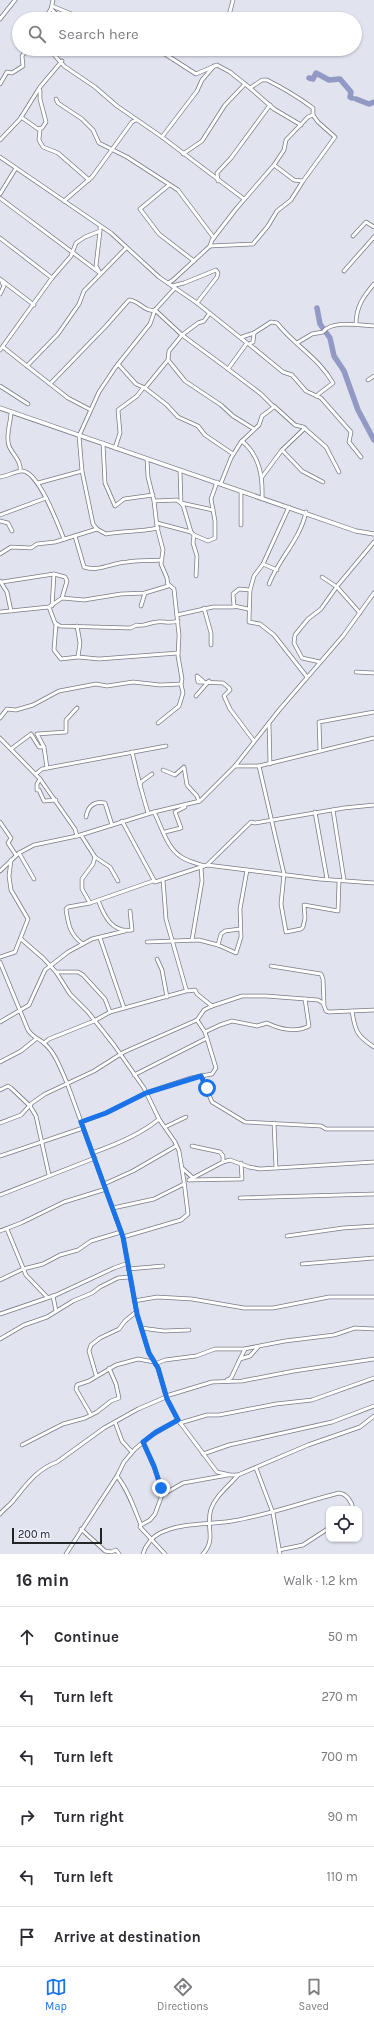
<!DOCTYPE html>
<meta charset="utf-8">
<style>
:root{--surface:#fff;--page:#f2f2f3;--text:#2b2b33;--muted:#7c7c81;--line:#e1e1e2;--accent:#1a73e8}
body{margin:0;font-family:Karla,sans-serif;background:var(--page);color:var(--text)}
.controls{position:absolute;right:12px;bottom:12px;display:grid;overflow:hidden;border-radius:8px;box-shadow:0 1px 3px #0004}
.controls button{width:36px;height:36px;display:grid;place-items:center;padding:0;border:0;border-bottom:1px solid var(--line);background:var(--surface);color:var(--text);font:20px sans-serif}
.scale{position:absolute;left:12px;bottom:10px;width:90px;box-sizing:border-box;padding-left:4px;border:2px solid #232428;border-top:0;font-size:11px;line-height:14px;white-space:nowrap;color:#232428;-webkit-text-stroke:3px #eef0fc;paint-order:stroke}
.stop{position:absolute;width:12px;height:12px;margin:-9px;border:3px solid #1a73e8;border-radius:50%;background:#fff}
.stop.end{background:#1a73e8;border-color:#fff;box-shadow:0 1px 4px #0008}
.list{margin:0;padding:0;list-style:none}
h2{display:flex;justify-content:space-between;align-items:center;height:52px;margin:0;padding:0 16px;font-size:17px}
h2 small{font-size:13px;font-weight:400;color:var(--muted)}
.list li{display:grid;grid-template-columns:26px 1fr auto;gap:12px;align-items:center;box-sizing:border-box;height:60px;padding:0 16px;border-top:1px solid var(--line)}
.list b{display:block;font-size:15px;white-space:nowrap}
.list em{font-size:13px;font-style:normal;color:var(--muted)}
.icon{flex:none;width:22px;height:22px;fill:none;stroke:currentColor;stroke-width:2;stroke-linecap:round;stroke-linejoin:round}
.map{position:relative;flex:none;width:374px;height:1554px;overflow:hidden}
.search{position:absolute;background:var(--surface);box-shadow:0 1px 3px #0004;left:12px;right:12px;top:12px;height:44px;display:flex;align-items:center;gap:10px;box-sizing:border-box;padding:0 14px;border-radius:22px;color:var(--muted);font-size:15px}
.sheet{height:412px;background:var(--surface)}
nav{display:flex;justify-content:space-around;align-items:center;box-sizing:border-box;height:56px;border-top:1px solid var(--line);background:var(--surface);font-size:11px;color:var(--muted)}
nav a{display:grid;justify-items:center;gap:2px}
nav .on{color:var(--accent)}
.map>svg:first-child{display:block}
</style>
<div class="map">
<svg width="374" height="1554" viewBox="0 0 374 1554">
<rect width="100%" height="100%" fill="#e1e3ef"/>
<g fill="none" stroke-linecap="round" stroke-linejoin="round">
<g stroke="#9299c4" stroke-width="5.5">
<path d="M309,78l4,1 3,-6 13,7 11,-1 11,13 -1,5 2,1"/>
<path d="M356,99l13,5 5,-2"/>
<path d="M317,308l3,16 10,14 4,18 10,15 14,39 16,30"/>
</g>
<g stroke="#797b85" stroke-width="4.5">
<g id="minor">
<path d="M52,6l22,9 28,4"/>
<path d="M51,9l11,10"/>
<path d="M0,19l15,-19"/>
<path d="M44,19l7,-10 2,-9"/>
<path d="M228,19l5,-19"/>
<path d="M49,49l15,17 31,21 22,19 45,31 82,62"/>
<path d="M157,49l39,25 21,-9 13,7 20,16 12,-8h5c16,8 31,17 46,28v7"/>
<path d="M0,84l7,-12 5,1 11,-7 -1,-10 5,-7"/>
<path d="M250,88l24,21 27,16"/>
<path d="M56,99l2,4 24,16 11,11 6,13 28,14 51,33 36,48"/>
<path d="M21,117l17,12 4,-1 4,-6 -6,-23v-9"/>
<path d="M40,129l-1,11 4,7 15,6 31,27"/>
<path d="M162,137l35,-46 5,-11 12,-14"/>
<path d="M0,140l20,-21 20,-32 22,-26"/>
<path d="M183,154l19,-13 23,-36 20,-21"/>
<path d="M0,157l111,76 48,44 38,26 50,40 -19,26 33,25 13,13 -12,9 -3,9 -18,17 -10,16 -10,25"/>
<path d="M218,181l-1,-8 14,-15 39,-53"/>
<path d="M169,185l-29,24 19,25 35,27"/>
<path d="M0,194l16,-26"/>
<path d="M0,198l100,75"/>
<path d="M64,201l28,-24 40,-55 4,-2"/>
<path d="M353,236l13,-14 8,5"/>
<path d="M0,238l52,40"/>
<path d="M210,246l43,-2 15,-18 9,-15 14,-11 12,-19"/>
<path d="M99,271l-3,-5 4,-35"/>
<path d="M344,271l30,-34"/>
<path d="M0,279l34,26"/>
<path d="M168,283l5,-3 37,-34 2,-6 24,-31 38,-44 10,-15 2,-10 22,-23 5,-2 5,7 17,15 -32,44 -9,-1 -20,-15"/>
<path d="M172,286l12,-3 32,-13 2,3 -1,4 -20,26"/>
<path d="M0,294l4,-8 -2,-4"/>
<path d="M155,310l27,25 46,34"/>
<path d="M356,324c0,-17 7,-27 18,-40"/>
<path d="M242,337l12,-4"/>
<path d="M297,343l15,-9 11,-2c8,-12 38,-7 51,-6"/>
<path d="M249,344l4,-2 1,-9 17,-11 6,1c17,22 42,35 56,60l-17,13"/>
<path d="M250,345l33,27 9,3 14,16 15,7 30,34 -2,10 12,15"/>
<path d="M3,347l24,19"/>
<path d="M0,350l52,-72 19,-22 5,-13 9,-6 15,-6v-4"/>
<path d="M168,360l17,21 36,24 12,11 21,13"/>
<path d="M118,364l18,20 9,4 23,-28 1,-9 13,-16 16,-12 6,-2 5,-7"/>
<path d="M368,380l6,-4"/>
<path d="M50,384l56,-58 23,-26c10,0 16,13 26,10"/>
<path d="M0,386l28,18"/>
<path d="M145,388l22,17 11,12 20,9 7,9 28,19"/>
<path d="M274,406l21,19 8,2 23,20 13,25"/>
<path d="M89,409l-21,-11 -41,-32 31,-32 21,-30 5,-13 42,-43"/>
<path d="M11,412c0,11 -6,23 -2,34 4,9 13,16 11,25"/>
<path d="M242,441c18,15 21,36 20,58"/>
<path d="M103,443l2,40 10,23 9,-7 29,-4"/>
<path d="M115,448l5,-15 -2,-23 19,-14 6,-8"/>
<path d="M282,450l20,21 21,11"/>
<path d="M180,471l1,32 32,7"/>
<path d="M0,477c7,-1 14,-5 21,-6 17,-2 37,54 43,68"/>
<path d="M262,477l20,-27 23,-22"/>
<path d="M38,483l44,-12"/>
<path d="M241,491v34"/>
<path d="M154,501l23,-1 6,5 8,27 3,3 -1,8 4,13 -1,20"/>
<path d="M0,515l46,-17"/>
<path d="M0,521l8,2 4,8"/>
<path d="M157,523l34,9"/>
<path d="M158,528c-18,4 -35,3 -52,6l-9,-5 -4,-5 -11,-53 -3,-35 20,-44 16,-24 35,-44 5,-14 20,-22"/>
<path d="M194,535l14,6 7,-3v-17l-4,-22 6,-17"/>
<path d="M75,536l9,31c15,5 27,-4 43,-5 11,-2 23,-1 35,-2"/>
<path d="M0,554l11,-7 20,1 6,-4 18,-2 42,-13"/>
<path d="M263,564l14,6"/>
<path d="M322,577l15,10 23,26"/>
<path d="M0,581l7,11 4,19"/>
<path d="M2,582l52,-8"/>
<path d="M269,584c10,-26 31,-44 37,-72"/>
<path d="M250,590l-1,32 11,2 14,11 33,42"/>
<path d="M52,606l2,-32 11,3 2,4 -5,17"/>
<path d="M141,606l4,-13"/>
<path d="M49,607l13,-9 22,2 37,-6 24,-1 23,-7 -1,-8 -6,-14 2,-14 -6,-23 -3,-26 -6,-24 -1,-18"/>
<path d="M204,608l7,25v12"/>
<path d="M248,609l-14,-3 -1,-12 6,-5 11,1 4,-14 9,-12 26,-57"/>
<path d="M0,612l49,-5 6,16 5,3 70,2 7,-3c7,2 13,-3 20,-3 7,-1 13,2 21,-1"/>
<path d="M177,615l36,-8h21"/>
<path d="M56,624l-2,26 7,9 17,-2 2,-14 -3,-17"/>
<path d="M78,657l21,2 79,-6"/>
<path d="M320,662l-18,-4 -8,-15 1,-8 13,-16 13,-10 17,-24 36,-43"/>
<path d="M356,672l18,1"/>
<path d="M203,681l-6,-5 1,6 25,1 6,5 1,2 -6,6 6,13 24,32"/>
<path d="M196,696l13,-15"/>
<path d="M0,718l7,-9 9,1 17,-5 26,-14 37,-7 11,2 26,-4 27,3 21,-1"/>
<path d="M158,723l21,-17 4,-13 -2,-9 1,-5 -4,-23 1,-21 -5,-46 -6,-5"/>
<path d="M269,723l1,41"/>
<path d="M0,738l40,41 35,50 2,7"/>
<path d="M11,749l20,-15 8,13h5"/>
<path d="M320,751l-1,-29 55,-10"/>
<path d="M132,752l8,33"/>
<path d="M235,766h24l115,-28"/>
<path d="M259,766l25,108 -3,30 5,28 15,-3 2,-2 2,-9 -1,-13 34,6 1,-30"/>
<path d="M47,768l-3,-21 -7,-13 29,-2v-12l11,-12"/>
<path d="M163,770l12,5 9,-8 3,18 10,11 2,5"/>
<path d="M36,774l6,-5 124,-23"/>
<path d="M40,779l-3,5v6h2l5,11 12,-1"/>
<path d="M333,810l11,70"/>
<path d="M154,812c7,13 13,36 26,44 6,5 16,7 24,10"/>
<path d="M315,812l12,67"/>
<path d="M148,813l-8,-28 1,-3 11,-8"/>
<path d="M86,817c2,-11 8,-16 19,-14l7,22"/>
<path d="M122,821l33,61 52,-17 44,-43 4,1 89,-15 30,-3"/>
<path d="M0,822l11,16 -3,5 8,12"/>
<path d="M165,832l16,-4 -6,-16 10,-5"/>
<path d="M81,835l14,22"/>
<path d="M19,853l15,26"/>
<path d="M207,865l112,14 55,4"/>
<path d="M0,871l19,-18 15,-8 43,-9 77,-24 46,-11 35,-35 45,-57 63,-73 31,-43"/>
<path d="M163,880l3,39 20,70 2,2 7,-1 2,4 15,12"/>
<path d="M98,900c6,16 14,33 34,30l-2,-19"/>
<path d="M90,903l-8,-14v-10l11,-15 2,-7 15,10 8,14"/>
<path d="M100,938l24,70"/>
<path d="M21,939l22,19 13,14h22l5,3 22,24 5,13 76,-21"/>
<path d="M192,940l10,-59 -1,-14"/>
<path d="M147,942l52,-2 19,5 18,8 5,-16 -1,-28 7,-39"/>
<path d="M83,944c-13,-9 -15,-20 -17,-35l2,-2 22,-4 63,-22"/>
<path d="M218,945l3,-11 4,-3 15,-2"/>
<path d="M0,957l15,-5 13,-33 -17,-29 -2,-14 2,-16"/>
<path d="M157,959l5,11 5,27"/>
<path d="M0,962l28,68c5,8 11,8 17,14 11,10 16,26 22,39l56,154 14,77 12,39 9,15 9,31 11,21 39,52 13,3h8l70,-30 52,-18 14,-11"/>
<path d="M271,966l50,8 2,5 1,25"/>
<path d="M56,972l14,22 18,18 26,33 30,43 15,31 16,23 4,9 5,30 4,33 -7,6 -58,17"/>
<path d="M352,1011c3,20 5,25 22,36"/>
<path d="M197,1020l8,12 15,-7 12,-4 25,5 10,-3c12,6 29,10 42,3l-4,-27"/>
<path d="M0,1022l29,-17 16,-35 23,-18 24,-13 33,-8"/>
<path d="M44,1043l5,-4 45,-18 16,-9"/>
<path d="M0,1062l21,-11 15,-12"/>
<path d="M134,1075l73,-37"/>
<path d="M201,1076l11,26 33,20 76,4 5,3h48"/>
<path d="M0,1090l8,-4 3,2 19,18 6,10 13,59"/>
<path d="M81,1122l25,-9 40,-20 45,-15 21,-4 4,-6 -11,-36"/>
<path d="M0,1123l21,-8 11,-12 13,-9 49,-23 30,-19 73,-32 7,-10 8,-4 30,-10h24l52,4 5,3 3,8 3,1 45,-2"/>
<path d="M274,1123l2,45"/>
<path d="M165,1127l21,-10"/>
<path d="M192,1146l28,6 3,4v6l7,-2 19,7 11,2 114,-7"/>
<path d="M92,1153c23,-8 48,-18 67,-34"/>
<path d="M0,1156l83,-28"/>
<path d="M182,1168l10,9"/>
<path d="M189,1180l53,-1 -1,-16"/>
<path d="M189,1180l34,-18"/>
<path d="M104,1184l29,-13 43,-25"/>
<path d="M0,1195l95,-37"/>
<path d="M240,1198l134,-4"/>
<path d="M113,1208l41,-9 30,-15"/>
<path d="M7,1229l19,46 21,22"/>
<path d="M0,1231l21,-8 43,-21 42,-13"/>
<path d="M287,1236l56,-8 31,-2"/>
<path d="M302,1264l72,-6"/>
<path d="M128,1269l35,-3"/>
<path d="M0,1280l23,-11 20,-5 17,-9 18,-5 13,-9 30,-9"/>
<path d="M53,1296l3,15"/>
<path d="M134,1301l23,-4 35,2 52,9h29l56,-11h45"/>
<path d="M0,1314l56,-19 58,-27 14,-5"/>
<path d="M141,1328l23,3 25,-1"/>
<path d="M0,1339l24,-14 23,-8 26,-16 19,-8 8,-6 18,-9 11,-1"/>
<path d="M240,1359l5,-10"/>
<path d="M155,1364l10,-4 31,-4 19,-7h29l41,-8 49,-6 21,-7 19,1"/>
<path d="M96,1375l-7,-24 2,-6 9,-7 19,-9 6,-8 11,-9"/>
<path d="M227,1380l4,-2 9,-19 10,-3 8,-9"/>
<path d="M166,1396l46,-14 30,-1 52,-10 80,-12"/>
<path d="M91,1415l-15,-26 1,-4 12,-4 27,-16 22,-6 16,3"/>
<path d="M115,1422l7,19 10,11"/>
<path d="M180,1423l27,-8h12l57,-11 36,-4 62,-22"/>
<path d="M143,1442l11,25 10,27"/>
<path d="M22,1445l41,-21 22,-6 12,-6 14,-11 8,-3 -3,-14 -7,-16"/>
<path d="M203,1454l26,-9 103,-23 42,-16"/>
<path d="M256,1468l17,45 7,41"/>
<path d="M117,1476c11,14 17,32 24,49l-1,2 25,27"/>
<path d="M0,1514c4,-5 9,-8 13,-13 13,-16 24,-32 44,-39l47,-34 34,-19 28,-12"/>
<path d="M141,1525l9,-5 5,-6 7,-19 21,-12 45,-8"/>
<path d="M81,1529l24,22 6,1 5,-2 3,4"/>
<path d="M279,1550l24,-5 26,-17"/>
<path d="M66,1554l51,-78 7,-14 11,-13 17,-14 26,-15"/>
<path d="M143,1554c2,-8 9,-17 17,-21 22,-11 49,-8 72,-12 37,-6 71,-19 107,-28 8,1 13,9 14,16"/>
<path d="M203,1554c14,-16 2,-27 8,-45 5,-14 18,-23 27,-34"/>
</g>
</g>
<g stroke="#797b85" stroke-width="5">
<path id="tertiary" d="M0,408l356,123 18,3"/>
</g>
<use href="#minor" stroke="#fff" stroke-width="3"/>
<use href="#tertiary" stroke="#fff" stroke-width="3.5"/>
</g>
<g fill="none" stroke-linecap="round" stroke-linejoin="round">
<path stroke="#1a73e8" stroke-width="5" d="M161,1488l-7,-22 -11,-24 13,-10 22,-12 -11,-21 -9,-31 -9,-15 -12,-39 -14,-77 -42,-115 25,-9 40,-20 55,-17 6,12"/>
</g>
</svg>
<div class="controls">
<button><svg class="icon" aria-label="locate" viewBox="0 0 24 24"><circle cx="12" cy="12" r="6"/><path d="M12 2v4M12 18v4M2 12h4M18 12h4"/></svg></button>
</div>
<div class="scale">200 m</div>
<div class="stop" style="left:207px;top:1088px"></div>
<div class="stop end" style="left:161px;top:1488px"></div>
<div class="search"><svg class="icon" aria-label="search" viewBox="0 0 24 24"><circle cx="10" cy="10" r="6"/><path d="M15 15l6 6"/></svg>Search here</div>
</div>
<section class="sheet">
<h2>16 min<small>Walk · 1.2 km</small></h2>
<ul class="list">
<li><svg class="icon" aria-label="ahead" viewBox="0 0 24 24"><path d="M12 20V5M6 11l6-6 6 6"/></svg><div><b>Continue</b></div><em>50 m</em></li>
<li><svg class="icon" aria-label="left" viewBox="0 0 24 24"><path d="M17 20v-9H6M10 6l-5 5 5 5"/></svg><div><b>Turn left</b></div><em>270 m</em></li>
<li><svg class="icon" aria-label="left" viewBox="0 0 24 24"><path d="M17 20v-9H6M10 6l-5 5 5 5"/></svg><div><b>Turn left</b></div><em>700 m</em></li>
<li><svg class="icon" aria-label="right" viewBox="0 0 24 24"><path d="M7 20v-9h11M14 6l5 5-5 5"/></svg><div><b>Turn right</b></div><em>90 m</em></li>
<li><svg class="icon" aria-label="left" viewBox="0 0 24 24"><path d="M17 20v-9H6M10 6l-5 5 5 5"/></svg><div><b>Turn left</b></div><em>110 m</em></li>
<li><svg class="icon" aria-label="arrive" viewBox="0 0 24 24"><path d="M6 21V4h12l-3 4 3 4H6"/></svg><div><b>Arrive at destination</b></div></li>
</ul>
</section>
<nav>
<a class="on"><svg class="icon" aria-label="map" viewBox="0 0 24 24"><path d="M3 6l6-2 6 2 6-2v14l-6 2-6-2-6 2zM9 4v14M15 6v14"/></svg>Map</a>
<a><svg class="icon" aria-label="directions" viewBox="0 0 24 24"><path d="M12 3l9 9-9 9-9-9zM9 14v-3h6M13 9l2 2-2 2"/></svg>Directions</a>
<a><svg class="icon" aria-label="saved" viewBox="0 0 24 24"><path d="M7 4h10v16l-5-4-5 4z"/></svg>Saved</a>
</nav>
